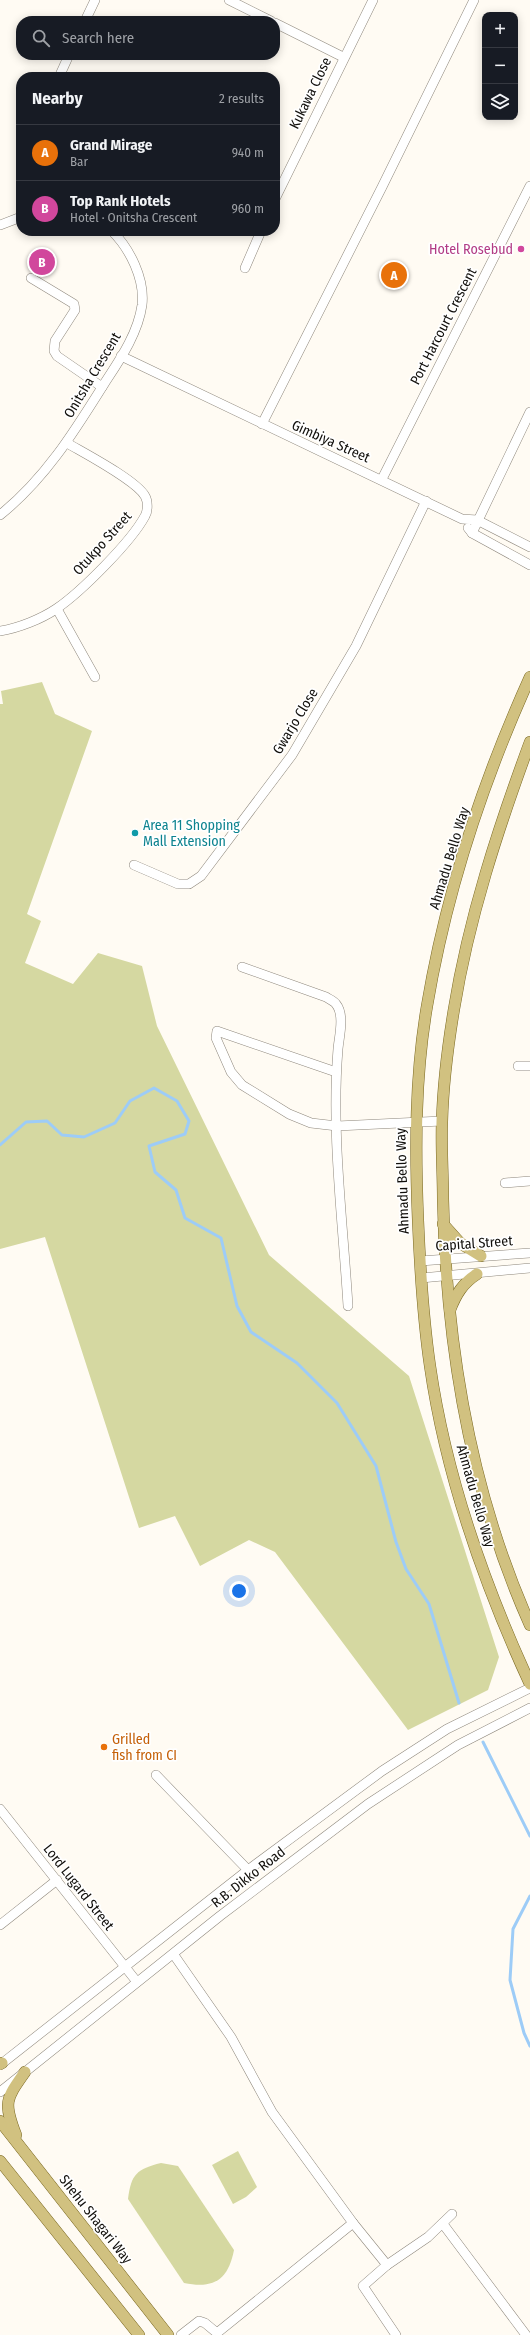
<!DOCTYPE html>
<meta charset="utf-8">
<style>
:root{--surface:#171b24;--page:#20242c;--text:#f1f3f6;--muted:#9ea1a6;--line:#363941;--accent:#0b8043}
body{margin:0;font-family:"Fira Sans Condensed",sans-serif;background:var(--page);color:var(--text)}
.controls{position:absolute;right:12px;top:12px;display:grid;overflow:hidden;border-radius:8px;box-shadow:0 2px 10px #0003}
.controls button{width:36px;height:36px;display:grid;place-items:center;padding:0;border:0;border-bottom:1px solid var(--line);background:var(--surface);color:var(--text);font:20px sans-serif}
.you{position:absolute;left:239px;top:1591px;width:14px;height:14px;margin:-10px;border:3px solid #fff;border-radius:50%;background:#1a73e8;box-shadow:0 0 0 6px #1a73e833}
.badge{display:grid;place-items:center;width:26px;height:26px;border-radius:50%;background:var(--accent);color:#fff;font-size:13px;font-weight:700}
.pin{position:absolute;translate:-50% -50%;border:2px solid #fff;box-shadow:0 1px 4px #0006}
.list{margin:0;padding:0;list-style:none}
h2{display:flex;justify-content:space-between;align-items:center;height:52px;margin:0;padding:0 16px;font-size:17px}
h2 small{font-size:13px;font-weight:400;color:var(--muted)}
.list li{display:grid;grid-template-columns:26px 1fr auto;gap:12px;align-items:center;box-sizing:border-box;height:56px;padding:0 16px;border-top:1px solid var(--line)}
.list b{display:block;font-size:15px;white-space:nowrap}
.list p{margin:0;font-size:13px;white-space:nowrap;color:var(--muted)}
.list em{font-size:13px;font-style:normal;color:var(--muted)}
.icon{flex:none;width:22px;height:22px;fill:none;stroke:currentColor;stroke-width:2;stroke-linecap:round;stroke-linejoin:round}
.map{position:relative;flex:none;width:530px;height:2335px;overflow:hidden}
.search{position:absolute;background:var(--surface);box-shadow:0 2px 10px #0003;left:16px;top:16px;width:264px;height:44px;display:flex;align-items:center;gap:10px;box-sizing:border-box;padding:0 14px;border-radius:16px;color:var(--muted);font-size:15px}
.panel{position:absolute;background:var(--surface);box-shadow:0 2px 10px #0003;left:16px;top:72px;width:264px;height:164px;border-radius:16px}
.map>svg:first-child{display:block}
</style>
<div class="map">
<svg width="530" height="2335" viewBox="0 0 530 2335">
<rect width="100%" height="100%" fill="#fffbf3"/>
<g fill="#d5d8a1">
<path d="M42,682l13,32 37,17 -65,183 14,7 -16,42 48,21 25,-31 44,13 15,60 112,229 140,121 90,281 -11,33 -80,40 -133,-178 -26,-12 -49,26 -25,-50 -36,12 -94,-291 -45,12v-545h3l-2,-13z"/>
<path d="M238,2151l19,36 -11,10 -13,7 -21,-39z"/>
<path d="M161,2163l17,3 56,84c-6,30 -20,39 -50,33l-56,-84c3,-25 9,-30 33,-36z"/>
</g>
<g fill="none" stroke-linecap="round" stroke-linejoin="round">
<g stroke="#9dccf7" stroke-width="3">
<path d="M0,1145l26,-23 21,-1 15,14 22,2 31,-14 15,-22 24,-13 23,13 12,20 -4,13 -36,12 6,26 21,18 9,28 36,20 16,68 14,26 46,31 40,40 39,63 20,76 10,27 23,35 30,99"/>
<path d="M483,1742l47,94"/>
<path d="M530,1896l-17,33 -3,51 14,53 6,13"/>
</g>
<g stroke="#8e877c" stroke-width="10">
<g id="minor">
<path d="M229,0l42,21"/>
<path d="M85,21l10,-21"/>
<path d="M275,23l68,34"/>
<path d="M59,77l10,-22"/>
<path d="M275,199l98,-199"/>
<path d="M0,225l21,-8"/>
<path d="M245,268l16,-37"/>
<path d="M31,278l43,26 1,6 -20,31 -1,10 3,5 45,31"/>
<path d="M121,356l341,163 15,1 53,27"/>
<path d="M262,424l120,-237 92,-187"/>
<path d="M382,479l148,-293"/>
<path d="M0,515c45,-36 74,-83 104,-131 15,-23 34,-50 38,-79 3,-26 -12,-56 -30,-74"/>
<path d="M468,528l4,5 58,32"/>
<path d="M472,533l58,-121"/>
<path d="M57,609l38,68"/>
<path d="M0,631c19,-3 41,-12 56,-22 25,-17 75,-67 89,-93 3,-5 3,-15 0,-20 -9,-16 -61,-43 -78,-53"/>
<path d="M134,865l44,19h11l12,-8 91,-121 64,-109 70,-145"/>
<path d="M242,967l84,30c3,2 8,4 10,7 9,11 3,33 2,45 -7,84 5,173 10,257"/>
<path d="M518,1066h12"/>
<path d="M336,1072l-119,-41 -1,7 15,34 11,13 47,29 22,9 26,3 105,-5"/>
<path d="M505,1183l25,-2"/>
<path d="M420,1261l110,-8"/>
<path d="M421,1278l109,-10"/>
<path d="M156,1775l92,95"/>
<path d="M0,1809l137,173"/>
<path d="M0,1925l57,-45"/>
<path d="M174,1955l57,82 41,75 81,111 34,42 41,-28 24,-23"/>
<path d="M0,2065l248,-195 134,-99 65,-42 83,-41"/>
<path d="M0,2092l220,-176 148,-112 90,-59 72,-37"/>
<path d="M443,2224l83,111"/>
<path d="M387,2265l-24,21 33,49"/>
<path d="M181,2335l18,-14 6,2 12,10 136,-110"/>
</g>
</g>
<g stroke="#7a6820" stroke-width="12">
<g id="major">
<path d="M530,677c-47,104 -84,216 -103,329 -12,70 -12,142 -9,214 2,48 5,98 12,146 16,111 53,216 100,318"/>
<path d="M530,742c-32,87 -61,175 -76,267 -6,36 -11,76 -12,113 -1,26 1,52 1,77 3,146 27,292 87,426"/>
<path d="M443,1224l17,19 21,13"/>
<path d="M450,1310c6,-16 13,-27 27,-36"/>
<path d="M0,2064l2,-1"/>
<path d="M0,2121l168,214"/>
<path d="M16,2135c-13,-33 -10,-36 9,-63"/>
<path d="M0,2161l139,174"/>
</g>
</g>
<use href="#minor" stroke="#fff" stroke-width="9"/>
<use href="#major" stroke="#d1c180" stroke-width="11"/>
</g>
<circle fill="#d1479c" stroke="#fff" stroke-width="1.5" cx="521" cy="249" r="4"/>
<circle fill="#0f9aa8" stroke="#fff" stroke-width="1.5" cx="135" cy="833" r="4"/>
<circle fill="#e8710a" stroke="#fff" stroke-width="1.5" cx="104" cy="1747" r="4"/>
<g text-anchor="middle" stroke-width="3.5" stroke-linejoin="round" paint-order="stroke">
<g font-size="14" fill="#110f0b" stroke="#fff">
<text transform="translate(310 93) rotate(-64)" y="5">Kukawa Close</text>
<text transform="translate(443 326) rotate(-63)" y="5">Port Harcourt Crescent</text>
<text transform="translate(92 375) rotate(-59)" y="5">Onitsha Crescent</text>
<text transform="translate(331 441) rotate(24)" y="5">Gimbiya Street</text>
<text transform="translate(102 543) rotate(-48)" y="5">Otukpo Street</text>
<text transform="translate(295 721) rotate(-59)" y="5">Gwarjo Close</text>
<text transform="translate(449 858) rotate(-73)" y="5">Ahmadu Bello Way</text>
<text transform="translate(402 1181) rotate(-92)" y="5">Ahmadu Bello Way</text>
<text transform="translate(474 1243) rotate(-4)" y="5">Capital Street</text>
<text transform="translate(476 1496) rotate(74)" y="5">Ahmadu Bello Way</text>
<text transform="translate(248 1877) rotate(-38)" y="5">R.B. Dikko Road</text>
<text transform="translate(79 1887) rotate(52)" y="5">Lord Lugard Street</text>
<text transform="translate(96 2219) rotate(52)" y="5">Shehu Shagari Way</text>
</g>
<g font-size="14" fill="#b23c85" stroke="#fff" text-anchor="end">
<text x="513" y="254">Hotel Rosebud</text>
</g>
<g font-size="14" fill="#0d838f" stroke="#fff" text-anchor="start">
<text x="143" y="830">Area 11 Shopping<tspan x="143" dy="16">Mall Extension</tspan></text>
</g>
<g font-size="14" fill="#c56008" stroke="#fff" text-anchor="start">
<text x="112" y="1744">Grilled<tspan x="112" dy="16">fish from CI</tspan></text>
</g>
</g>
</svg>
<div class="controls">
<button>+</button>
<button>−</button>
<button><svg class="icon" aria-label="layers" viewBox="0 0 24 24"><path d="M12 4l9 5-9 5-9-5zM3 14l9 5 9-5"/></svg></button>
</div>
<div class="you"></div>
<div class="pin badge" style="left:394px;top:275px;background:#e8710a">A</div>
<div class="pin badge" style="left:42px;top:262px;background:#d1479c">B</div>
<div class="search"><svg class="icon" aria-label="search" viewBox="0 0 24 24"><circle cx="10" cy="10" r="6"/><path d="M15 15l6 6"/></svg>Search here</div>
<section class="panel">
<h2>Nearby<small>2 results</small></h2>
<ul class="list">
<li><span class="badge" style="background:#e8710a">A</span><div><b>Grand Mirage</b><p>Bar</p></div><em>940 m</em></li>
<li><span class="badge" style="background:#d1479c">B</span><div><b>Top Rank Hotels</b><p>Hotel · Onitsha Crescent</p></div><em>960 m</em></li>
</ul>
</section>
</div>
